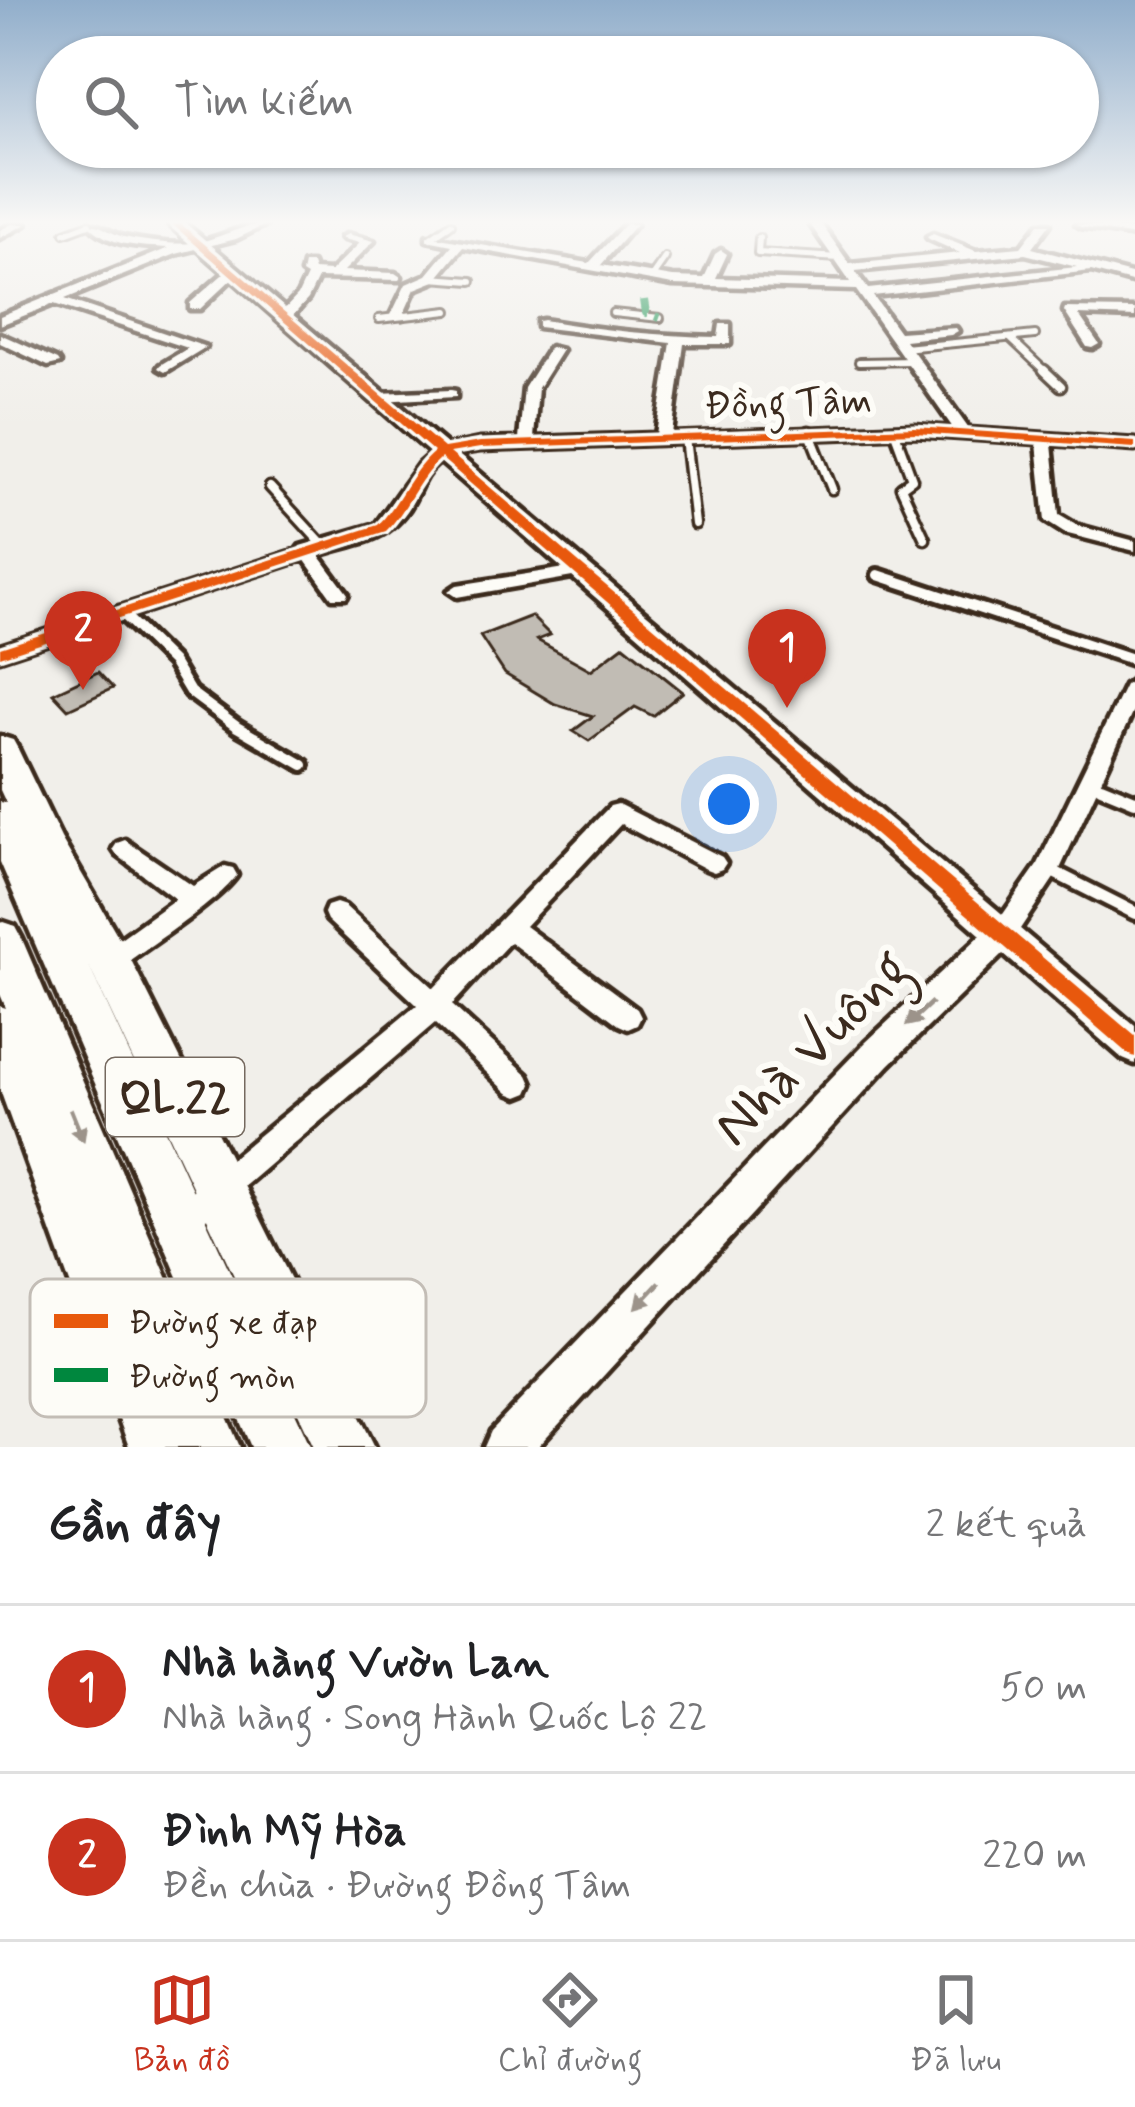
<!DOCTYPE html>
<html lang="vi">
<meta charset="utf-8">
<style>
:root{--surface:#fff;--page:#f6f6f6;--text:#202124;--muted:#757577;--line:#e0e0e0;--accent:#c8321e}
body{margin:0;font-family:Mynerve,sans-serif;background:var(--page);color:var(--text)}
.you{position:absolute;left:729px;top:804px;width:42px;height:42px;margin:-30px;border:9px solid #fff;border-radius:50%;background:#1a73e8;box-shadow:0 0 0 18px #1a73e833}
.badge{display:grid;place-items:center;width:78px;height:78px;border-radius:50%;background:var(--accent);color:#fff;font-size:39px;font-weight:700}
.pin{position:absolute;translate:-50% -99px;filter:drop-shadow(0 3px 6px #0008)}
.pin::after{content:'';position:absolute;top:63px;width:42px;height:36px;background:inherit;clip-path:polygon(0 0,100% 0,50% 100%)}
.list{margin:0;padding:0;list-style:none}
h2{display:flex;justify-content:space-between;align-items:center;height:156px;margin:0;padding:0 48px;font-size:51px}
h2 small{font-size:39px;font-weight:400;color:var(--muted)}
.list li{display:grid;grid-template-columns:78px 1fr auto;gap:36px;align-items:center;box-sizing:border-box;height:168px;padding:0 48px;border-top:3px solid var(--line)}
.list b{display:block;font-size:45px;white-space:nowrap}
.list p{margin:0;font-size:39px;white-space:nowrap;color:var(--muted)}
.list em{font-size:39px;font-style:normal;color:var(--muted)}
.icon{flex:none;width:66px;height:66px;fill:none;stroke:currentColor;stroke-width:2;stroke-linecap:round;stroke-linejoin:round}
.map{position:relative;flex:none;width:1135px;height:1447px;overflow:hidden}
.search{position:absolute;background:var(--surface);box-shadow:0 3px 9px #0004;left:36px;right:36px;top:36px;height:132px;display:flex;align-items:center;gap:30px;box-sizing:border-box;padding:0 42px;border-radius:66px;color:var(--muted);font-size:45px}
.sheet{height:492px;background:var(--surface)}
nav{display:flex;justify-content:space-around;align-items:center;box-sizing:border-box;height:168px;border-top:3px solid var(--line);background:var(--surface);font-size:33px;color:var(--muted)}
nav a{display:grid;justify-items:center;gap:6px}
nav .on{color:var(--accent)}
.map>svg:first-child{display:block}
</style>
<div class="map">
<svg width="1135" height="1447" viewBox="0 0 1135 1447">
<rect width="100%" height="100%" fill="#f1efea"/>
<filter id="ink" filterUnits="userSpaceOnUse"><feTurbulence type="fractalNoise" baseFrequency=".00833" numOctaves="2"/><feDisplacementMap in="SourceGraphic" scale="24" xChannelSelector="R" yChannelSelector="G"/><feConvolveMatrix kernelMatrix="1 2 1 2 8 2 1 2 1" color-interpolation-filters="sRGB"/></filter>
<g filter="url(#ink)">
<g fill="#c1bcb4" stroke="#3b2a1e" stroke-width="3">
<path d="M531,616l19,19 -13,5 54,30 33,-25 59,47 -30,24 -18,-9 -46,34 -16,-10 20,-15 -38,-12 -50,-30 -25,-38z"/>
<path d="M98,672l15,16 -45,21 -15,-16z"/>
</g>
<g fill="none" stroke-linecap="round" stroke-linejoin="round">
<g stroke="#3b2a1e" stroke-width="12">
<g id="lane-far3">
<path d="M65,233l24,-9"/>
<path d="M431,238l20,-14"/>
<path d="M759,238l-1,15 82,5"/>
<path d="M431,278l41,3"/>
<path d="M651,278l14,-20"/>
<path d="M613,313l47,5"/>
<path d="M379,319l69,-8"/>
<path d="M1010,338l37,35"/>
<path d="M904,348l131,-13"/>
<path d="M859,362l55,-1"/>
</g>
</g>
<g stroke="#3b2a1e" stroke-width="15">
<g id="lane-far2">
<path d="M1044,370l17,16"/>
<path d="M894,430l18,49 -11,8 24,52"/>
<path d="M809,431l23,58"/>
<path d="M685,438l10,86"/>
<path d="M270,487l52,57"/>
</g>
</g>
<g stroke="#3b2a1e" stroke-width="20">
<g id="lane-far1">
<path d="M878,575l257,85"/>
<path d="M121,612l51,50 18,30 47,35 66,38"/>
<path d="M1088,781l20,9"/>
</g>
</g>
<g stroke="#3b2a1e" stroke-width="21">
<g id="lane">
<path d="M1101,787l34,14"/>
<path d="M1048,869l87,44"/>
</g>
</g>
<g stroke="#3b2a1e" stroke-width="9">
<g id="street">
<path d="M12,224h14l-26,14v-8z"/>
<path d="M88,224c14,0 21,9 36,13 19,4 48,8 68,6 26,-3 49,-19 75,-19l-31,15 -60,15 -111,45 141,48 -41,25 -7,-4 2,-3 28,-17 -134,-44 -54,21v-9l169,-68c-29,-2 -60,-1 -81,-24z"/>
<path d="M625,224h11l-35,41 72,12 31,1 11,-24 6,-4 6,4 -11,24 134,4 -40,-58h11l29,40 110,-11 -31,-14 -2,-2 6,-3 43,17 45,-4 18,-23h11l-18,24 103,27v8l-44,-12 -218,25 26,36 57,-4 2,3 -7,4 -46,5 64,89 166,11v10l-83,-6 7,71 17,10 59,16v10l-71,-18 -19,-12 -8,-78 -122,-8 -435,15c-73,9 -47,44 -89,78 -17,15 -51,19 -72,27l29,39 -2,4h-14l-28,-39 -304,100v-13l297,-96 3,-4 76,-22 43,-60 17,-15 44,-9 39,-1 5,-51 26,-41 12,3 -24,38 -4,50 122,-4 15,-91 -133,-16v-6l5,-1c58,10 116,16 175,17l2,-13h10v20h-46l-12,90 243,-9 38,3 -97,-138 -183,-5 -210,-38 -28,34 -20,8 -13,29 -11,-3 15,-31 21,-9 25,-30 -25,-5v-4l162,27zM1025,254l52,13 -209,22 -13,-18z"/>
<path d="M1076,224l59,6v6l-54,-9z"/>
<path d="M348,234l26,7 -30,30 51,2 6,4 -2,3 -81,-2 -10,21 -19,21h-10l-2,-3 21,-22 9,-19 -5,-3 2,-9h8l2,6 17,1 29,-28 -16,-4 -2,-2z"/>
<path d="M229,269l10,3 -39,37h-10v-6z"/>
<path d="M1065,308l70,1v8l-56,-2 20,29 -7,4 -5,-1 -23,-36z"/>
<path d="M0,334l58,26 2,3 -12,3 -48,-23z"/>
<path d="M451,390l5,1v6l-78,4 -7,-4 7,-4z"/>
<path d="M578,566l6,1 3,4 -3,4 -127,22 -9,-6 9,-6z"/>
<path d="M1135,678v29l-75,162 -48,72 -9,3 -9,-3 -4,-7 4,-7 44,-63 87,-179z"/>
<path d="M618,804l104,53 4,6 -4,6 -8,3 -8,-3 -85,-45 -96,102 112,83 4,8 -4,8 -9,4 -9,-4 -109,-83 -58,63 76,70 4,9 -4,9 -10,4 -10,-4 -73,-70 -243,208 -11,4 -11,-4 -4,-11 4,-11 247,-204 -90,-85 -3,-7 3,-7 9,-3 9,3 89,82 176,-182z"/>
<path d="M125,840l68,46 32,-20 8,2 4,7c-17,26 -93,74 -122,96l-9,3 -9,-3 -4,-8 4,-8 78,-56 -58,-44 -4,-6 4,-6z"/>
</g>
</g>
<g stroke="#3b2a1e" stroke-width="9">
<path id="secondary" d="M169,224h16l950,802v38l-12,-5 -120,-105 -114,111 -351,382h-54l7,-16 374,-388 116,-108z"/>
</g>
<g stroke="#3b2a1e" stroke-width="9">
<g id="highway">
<path d="M0,736l13,4 5,9 43,89 64,110 250,499h-61l-226,-483 223,483h-60l-251,-585v-60l6,1 -6,-13z"/>
<path d="M0,921l15,5 7,13 218,508h-111l-129,-357v-84l6,2 -6,-14z"/>
</g>
</g>
<use href="#lane-far3" stroke="#fdfcf7" stroke-width="6"/>
<use href="#lane-far2" stroke="#fdfcf7" stroke-width="8"/>
<use href="#lane-far1" stroke="#fdfcf7" stroke-width="10"/>
<use href="#lane" stroke="#fdfcf7" stroke-width="12"/>
<use href="#street" fill="#fdfcf7" fill-rule="evenodd"/>
<use href="#secondary" fill="#fdfcf7" fill-rule="evenodd"/>
<use href="#highway" fill="#fdfcf7" fill-rule="evenodd"/>
<path stroke="#00873e" stroke-width="8" stroke-dasharray="15 8" stroke-linecap="butt" d="M644,300l2,13 14,5"/>
<g stroke="#fdfcf7" stroke-width="7">
<path id="cycleway" d="M172,224h9l263,224 36,-6 435,-15 220,15v6l-220,-15 -435,15 -30,5 685,583v21l-7,-3 -687,-596c-23,20 -33,51 -55,73l-386,126v-9l378,-123c22,-22 32,-53 56,-73z"/>
</g>
<use href="#cycleway" fill="#e8590c" fill-rule="evenodd"/>
</g>
<defs><path id="oneway-solid" d="M-6-.8H1V-3.2L6.5 0L1 3.2V.8H-6Z" transform="scale(3)"/></defs>
<g fill="#9c938a">
<use href="#oneway-solid" transform="translate(919 1014) rotate(137)"/>
<use href="#oneway-solid" transform="translate(77 1125) rotate(68)"/>
<use href="#oneway-solid" transform="translate(648 1295) rotate(133)"/>
</g>
</g>
<linearGradient id="sky" x2="0" y2="1"><stop stop-color="#91aecb"/><stop offset="0.52" stop-color="#f9f8f6"/><stop offset="1" stop-color="#f9f8f6" stop-opacity="0"/></linearGradient>
<rect width="1135" height="427" fill="url(#sky)"/>
<g text-anchor="middle" stroke-width="12" stroke-linejoin="round" paint-order="stroke">
<g font-size="39" fill="#3b2a1e" stroke="#fdfcf7">
<text transform="translate(788 401) rotate(-2)" y="14">Đồng Tâm</text>
</g>
<rect fill="#fdfcf7" stroke="#75695f" stroke-width="3" x="106" y="1058" width="138" height="78" rx="9"/>
<g font-size="45" font-weight="bold" fill="#3b2a1e">
<text x="175" y="1113">QL.22</text>
</g>
<g font-size="57" fill="#3b2a1e" stroke="#fdfcf7">
<text transform="translate(810 1046) rotate(-45)" y="20">Nhà Vuông</text>
</g>
</g>
<rect x="30" y="1279" width="396" height="138" rx="18" fill="#fdfcf7" stroke="#c3bdb6" stroke-width="3"/>
<rect x="54" y="1314" width="54" height="14" fill="#e8590c"/>
<rect x="54" y="1368" width="54" height="14" fill="#00873e"/>
<g font-size="33" fill="#3b2a1e">
<text x="129" y="1333">Đường xe đạp</text>
<text x="129" y="1387">Đường mòn</text>
</g>
</svg>
<div class="you"></div>
<div class="pin badge" style="left:787px;top:708px">1</div>
<div class="pin badge" style="left:83px;top:690px">2</div>
<div class="search"><svg class="icon" aria-label="search" viewBox="0 0 24 24"><circle cx="10" cy="10" r="6"/><path d="M15 15l6 6"/></svg>Tìm kiếm</div>
</div>
<section class="sheet">
<h2>Gần đây<small>2 kết quả</small></h2>
<ul class="list">
<li><span class="badge">1</span><div><b>Nhà hàng Vườn Lan</b><p>Nhà hàng · Song Hành Quốc Lộ 22</p></div><em>50 m</em></li>
<li><span class="badge">2</span><div><b>Đình Mỹ Hòa</b><p>Đền chùa · Đường Đồng Tâm</p></div><em>220 m</em></li>
</ul>
</section>
<nav>
<a class="on"><svg class="icon" aria-label="map" viewBox="0 0 24 24"><path d="M3 6l6-2 6 2 6-2v14l-6 2-6-2-6 2zM9 4v14M15 6v14"/></svg>Bản đồ</a>
<a><svg class="icon" aria-label="directions" viewBox="0 0 24 24"><path d="M12 3l9 9-9 9-9-9zM9 14v-3h6M13 9l2 2-2 2"/></svg>Chỉ đường</a>
<a><svg class="icon" aria-label="saved" viewBox="0 0 24 24"><path d="M7 4h10v16l-5-4-5 4z"/></svg>Đã lưu</a>
</nav>
